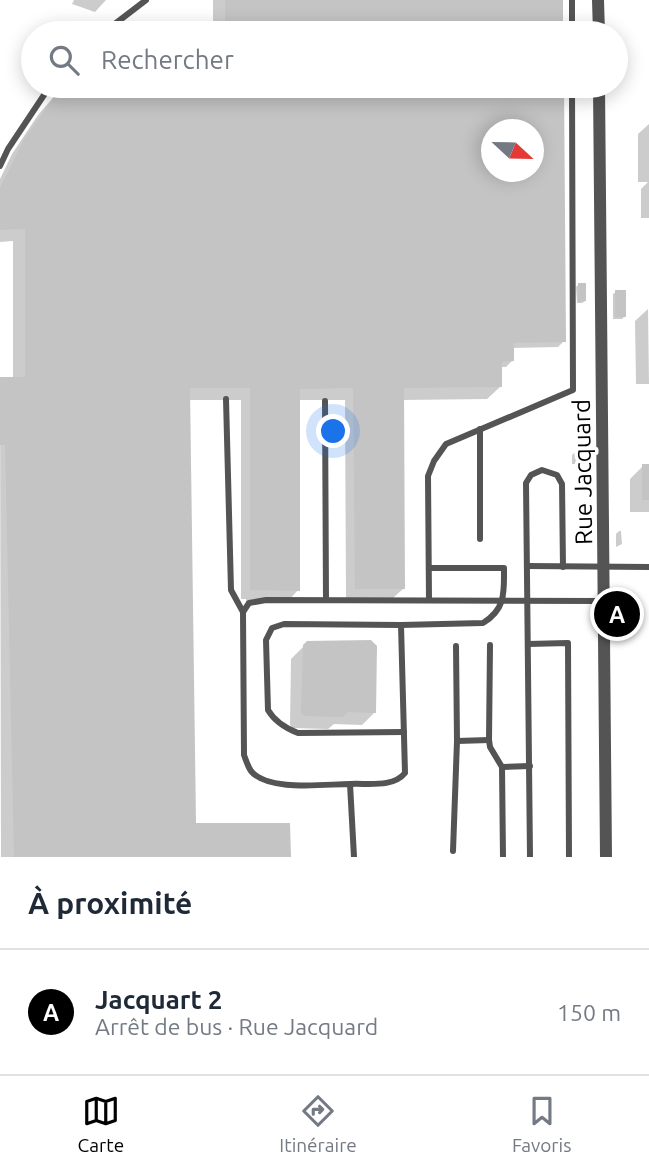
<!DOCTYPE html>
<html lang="fr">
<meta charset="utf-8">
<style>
:root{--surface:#fff;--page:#f6f6f7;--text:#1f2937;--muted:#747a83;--line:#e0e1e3;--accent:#000}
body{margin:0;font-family:Ubuntu,sans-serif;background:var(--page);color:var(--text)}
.compass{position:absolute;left:481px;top:119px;width:63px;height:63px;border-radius:50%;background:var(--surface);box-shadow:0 4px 18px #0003;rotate:112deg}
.you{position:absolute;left:334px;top:432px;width:24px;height:24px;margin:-18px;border:5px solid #fff;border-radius:50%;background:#1a73e8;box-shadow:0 0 0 10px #1a73e833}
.badge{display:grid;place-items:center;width:46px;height:46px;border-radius:50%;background:var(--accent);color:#fff;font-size:23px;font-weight:700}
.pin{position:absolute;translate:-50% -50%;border:4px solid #fff;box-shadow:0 2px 7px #0006}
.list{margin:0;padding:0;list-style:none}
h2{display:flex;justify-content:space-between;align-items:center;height:91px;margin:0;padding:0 28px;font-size:30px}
h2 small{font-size:23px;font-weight:400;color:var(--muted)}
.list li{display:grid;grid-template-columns:46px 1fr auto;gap:21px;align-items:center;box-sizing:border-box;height:126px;padding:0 28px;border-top:2px solid var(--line)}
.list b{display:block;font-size:26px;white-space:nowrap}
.list p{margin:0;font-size:23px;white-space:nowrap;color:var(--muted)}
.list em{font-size:23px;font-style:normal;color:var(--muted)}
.icon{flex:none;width:38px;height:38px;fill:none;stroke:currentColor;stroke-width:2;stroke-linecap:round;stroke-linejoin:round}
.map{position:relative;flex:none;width:649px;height:857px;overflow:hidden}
.search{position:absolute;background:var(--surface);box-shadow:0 4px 18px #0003;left:21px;right:21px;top:21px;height:77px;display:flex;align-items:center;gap:18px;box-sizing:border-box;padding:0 24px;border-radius:38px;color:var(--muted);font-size:26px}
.sheet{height:217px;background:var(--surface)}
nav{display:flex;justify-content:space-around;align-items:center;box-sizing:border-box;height:98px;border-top:2px solid var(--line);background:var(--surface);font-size:19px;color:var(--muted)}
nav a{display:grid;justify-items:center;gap:4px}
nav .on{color:var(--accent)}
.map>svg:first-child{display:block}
</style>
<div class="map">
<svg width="649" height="857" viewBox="0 0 649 857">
<rect width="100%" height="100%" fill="#fff"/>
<g fill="#0003" fill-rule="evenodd">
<path d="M74,0h32l-11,12 -23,-8z"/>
<path d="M213,0h348l1,33h-349z"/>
<path d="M63,86h499l2,255 -6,6 -46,1v13l-6,6h-6v20l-13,12 -85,1 1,189 -10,9h-47l-1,-198h-47v190l-9,10 -43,3v-4h-5v-199h-53l6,424 95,33h-288l-1,-478h13v-138l-13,1v-63l12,-25 26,-39zM491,130h43v42h-43z"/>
<path d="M649,124v94h-8v-29l7,-7h-10v-48z"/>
<path d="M579,284l6,17 -3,2h-5l-1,-16z"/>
<path d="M616,292l9,24 -3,3h-9v-25z"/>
<path d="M648,309l1,75h-13l-1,-63z"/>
<path d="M574,453h8v8l-3,3h-7v-9z"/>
<path d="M643,466h6v46h-19v-33z"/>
<path d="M619,531h2l1,13 -6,3v-13z"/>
<path d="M308,642l67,70 -13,13 -28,-1 -6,5 -36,-1 -2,-3 1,-66z"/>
</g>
<g fill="#c4c4c4" fill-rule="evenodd">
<rect x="225" y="0" width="338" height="33"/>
<path d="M62,86h502l2,256 -52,1v18l-12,1v25l-98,1 1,201h-50l-2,-201 -53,1v202l-50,-1v-202h-60l6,435h94l1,34h-277l-9,-412h-5v-68h25v-148l-25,1v-42l24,-49zM491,130h43v42h-43z"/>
<path d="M578,283h8v18l-8,1z"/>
<rect x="615" y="290" width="11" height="27"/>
<rect x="642" y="464" width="7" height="36"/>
<path d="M371,640l6,6 -1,67 -28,-1 -6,5 -38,-1 -3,-4 2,-67 4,-4z"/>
</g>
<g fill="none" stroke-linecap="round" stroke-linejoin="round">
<g stroke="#545454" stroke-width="6">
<path d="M572,0v33"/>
<path d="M103,33l43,-33"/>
<path d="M0,166l8,-17 42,-63"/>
<path d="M226,399l5,191 12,22"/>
<path d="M325,401l1,199"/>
<path d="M480,429v110"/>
<path d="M527,566l122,1"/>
<path d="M429,600l-1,-124 6,-15 12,-17 127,-54 -1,-304"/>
<path d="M401,625l-117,-1 -12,4 -6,12 2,70c7,12 17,18 30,23l106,-1"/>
<path d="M528,644l40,-1 1,214"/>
<path d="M490,645l-1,95 1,7 12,20 1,90"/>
<path d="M456,646l1,95 32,-1"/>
<path d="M502,767l28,-1"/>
<path d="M350,784c18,-1 43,4 55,-11l-4,-148 82,-2c23,-14 21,-31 21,-55h-75"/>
<path d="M453,851l4,-110"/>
<path d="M354,857l-4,-73c-25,0 -82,8 -99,-13 -3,-4 -5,-11 -7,-16l-1,-143 6,-9 17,-3 337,1"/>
<path d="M530,857l-4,-374 5,-8 11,-5 15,5 5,9 1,83"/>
</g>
<g stroke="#545454" stroke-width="12">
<path d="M598,0l1,33"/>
<path d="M599,86l7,771"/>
</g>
</g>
<g text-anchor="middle" stroke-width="7" stroke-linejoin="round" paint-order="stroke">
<g font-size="24" fill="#000" stroke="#fff">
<text transform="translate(583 472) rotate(-91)" y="8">Rue Jacquard</text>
</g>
</g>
</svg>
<svg class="compass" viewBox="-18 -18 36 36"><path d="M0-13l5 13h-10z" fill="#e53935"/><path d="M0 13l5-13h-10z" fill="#747a83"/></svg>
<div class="you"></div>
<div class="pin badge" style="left:617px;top:614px">A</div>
<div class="search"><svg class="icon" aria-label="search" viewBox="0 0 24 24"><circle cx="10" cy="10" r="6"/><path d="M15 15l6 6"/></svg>Rechercher</div>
</div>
<section class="sheet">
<h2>À proximité<small></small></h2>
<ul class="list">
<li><span class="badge">A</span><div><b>Jacquart 2</b><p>Arrêt de bus · Rue Jacquard</p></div><em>150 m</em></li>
</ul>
</section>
<nav>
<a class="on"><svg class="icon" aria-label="map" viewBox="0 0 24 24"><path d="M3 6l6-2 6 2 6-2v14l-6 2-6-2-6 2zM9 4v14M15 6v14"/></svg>Carte</a>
<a><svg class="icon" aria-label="directions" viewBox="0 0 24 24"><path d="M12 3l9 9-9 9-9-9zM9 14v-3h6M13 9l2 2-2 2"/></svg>Itinéraire</a>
<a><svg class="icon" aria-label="saved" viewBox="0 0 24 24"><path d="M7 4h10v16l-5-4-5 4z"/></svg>Favoris</a>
</nav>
